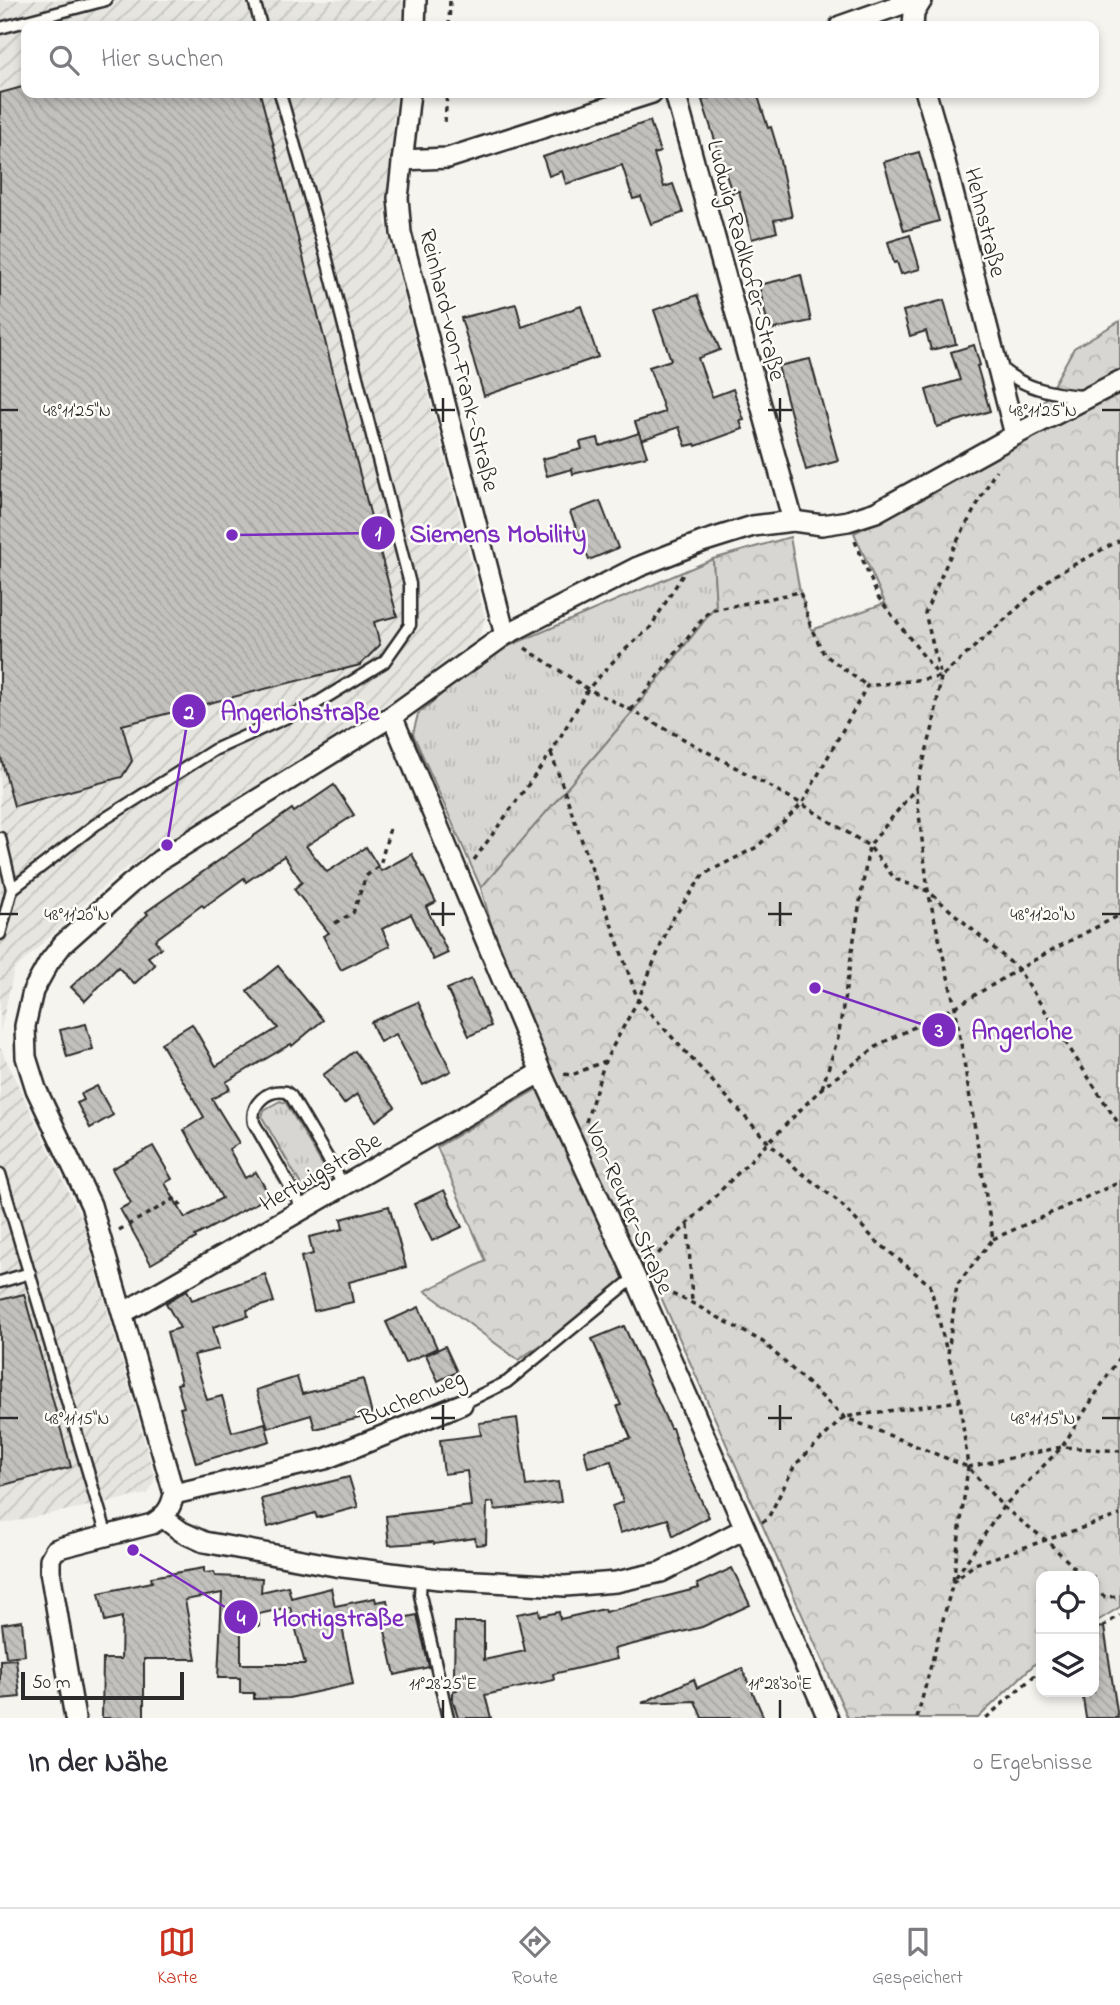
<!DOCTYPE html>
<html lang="de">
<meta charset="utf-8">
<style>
:root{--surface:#fff;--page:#f2f2f3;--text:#2b2b33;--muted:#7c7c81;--line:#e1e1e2;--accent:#c8321e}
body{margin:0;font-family:"Indie Flower",sans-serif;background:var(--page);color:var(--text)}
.controls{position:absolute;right:21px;bottom:21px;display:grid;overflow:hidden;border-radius:14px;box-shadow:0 4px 10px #0003}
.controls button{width:63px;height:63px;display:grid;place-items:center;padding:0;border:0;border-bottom:2px solid var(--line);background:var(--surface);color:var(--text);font:35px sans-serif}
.scale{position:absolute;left:21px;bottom:18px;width:163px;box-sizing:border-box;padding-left:7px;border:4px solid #2b2b2b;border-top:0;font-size:19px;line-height:24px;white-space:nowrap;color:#2b2b2b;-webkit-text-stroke:5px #fdfcf7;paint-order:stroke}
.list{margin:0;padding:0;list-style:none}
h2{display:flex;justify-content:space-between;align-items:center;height:91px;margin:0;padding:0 28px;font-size:30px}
h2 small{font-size:23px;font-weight:400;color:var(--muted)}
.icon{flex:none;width:38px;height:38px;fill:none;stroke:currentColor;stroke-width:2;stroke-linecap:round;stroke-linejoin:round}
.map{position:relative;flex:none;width:1120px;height:1718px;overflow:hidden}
.search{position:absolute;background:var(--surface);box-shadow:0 4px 10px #0003;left:21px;right:21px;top:21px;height:77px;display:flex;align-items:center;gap:18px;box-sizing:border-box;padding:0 24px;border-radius:14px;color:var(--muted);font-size:26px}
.sheet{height:189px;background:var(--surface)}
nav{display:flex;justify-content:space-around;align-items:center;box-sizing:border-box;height:98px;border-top:2px solid var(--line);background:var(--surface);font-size:19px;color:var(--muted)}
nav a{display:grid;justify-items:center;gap:4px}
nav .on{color:var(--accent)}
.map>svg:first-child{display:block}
</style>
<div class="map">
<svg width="1120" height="1718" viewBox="0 0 1120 1718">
<defs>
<pattern id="industrial-furrows" width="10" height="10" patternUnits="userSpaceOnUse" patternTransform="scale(1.75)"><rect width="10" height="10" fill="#e6e5e0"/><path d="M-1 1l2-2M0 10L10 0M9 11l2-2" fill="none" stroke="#c5c5c0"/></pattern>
<pattern id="grass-tufts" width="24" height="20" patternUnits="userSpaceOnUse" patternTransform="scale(1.75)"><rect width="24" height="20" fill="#d7d6d2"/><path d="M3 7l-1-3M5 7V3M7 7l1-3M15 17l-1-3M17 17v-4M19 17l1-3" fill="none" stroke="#b9b8b4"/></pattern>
<pattern id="forest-crowns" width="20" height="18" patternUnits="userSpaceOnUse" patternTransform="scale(1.75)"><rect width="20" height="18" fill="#d7d6d2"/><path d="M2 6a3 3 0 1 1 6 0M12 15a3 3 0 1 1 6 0" fill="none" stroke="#b9b8b4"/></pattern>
<pattern id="building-back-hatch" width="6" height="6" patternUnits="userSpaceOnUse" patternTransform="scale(1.75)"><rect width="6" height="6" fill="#c2c1be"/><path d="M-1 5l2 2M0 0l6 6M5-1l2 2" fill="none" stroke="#a7a6a3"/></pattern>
</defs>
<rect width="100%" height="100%" fill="#f5f4ef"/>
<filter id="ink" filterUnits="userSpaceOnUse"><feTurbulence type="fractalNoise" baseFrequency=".0143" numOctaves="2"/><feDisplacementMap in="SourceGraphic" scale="14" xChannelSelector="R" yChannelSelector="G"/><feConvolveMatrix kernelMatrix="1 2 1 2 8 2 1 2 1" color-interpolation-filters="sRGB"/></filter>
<g filter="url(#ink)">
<g fill="url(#industrial-furrows)">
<path d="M0,0h401l2,4 -2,22h-375v67h370l-11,128 100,397 -9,29 -359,227 -103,96 -14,62z"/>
<path d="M0,1047l82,173 73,259 -7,15 -148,30z"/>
</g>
<g fill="url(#grass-tufts)" stroke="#81807e" stroke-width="2">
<path d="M713,559l3,46 -86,110 -149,173 -68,-154 5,-20 70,-59z"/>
<path d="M280,1101l6,2 43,73 -2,6 -17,10 -6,-2 -42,-73 2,-7z"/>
</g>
<path fill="url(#forest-crowns)" stroke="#81807e" stroke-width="2" d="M1120,321v1286l-26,16v-47h-53v82l-63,60h-130l-203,-457 -73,63 -54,36 -93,-69 61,-30 -49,-114 100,-58 -56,-201 149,-173 86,-109 -3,-47 77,-22 10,55 12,38 73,-27 -31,-70 69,-34 99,-58 52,-93z"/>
<g fill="url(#building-back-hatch)" stroke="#2b2b2b" stroke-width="2" fill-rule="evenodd">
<path d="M26,86v7h234l137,523 -23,6 6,23 -20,20 -238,60 10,36 -10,16 -108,29 -14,-52v-661z"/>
<path d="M726,93h31l11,35 3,-1 6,20 15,70 -18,3 3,12 -25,7 -13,-48 -7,2 -30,-93z"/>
<path d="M650,121l10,31 -6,2 10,33 9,-3 10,29 -32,11 -10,-27 -8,2 -11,-34 -56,19 -4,-13 -13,5 -6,-19z"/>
<path d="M919,152l20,69 -35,10 -20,-69z"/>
<path d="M910,235l10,34 -19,5 -4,-12 -3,1 -6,-21z"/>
<path d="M801,275l10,46 -42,9 -10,-45z"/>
<path d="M697,295l23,55 -22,8 14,39 21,-8 11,31 -4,1 3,8 -47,17 -1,-2 -9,2 -7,-19 -38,13 -6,-18 30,-10 -16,-45 22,-7 -17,-50z"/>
<path d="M944,300l12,44 -25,6 -5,-19 -16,5 -7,-25z"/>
<path d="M516,304l6,23 59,-21 17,51 -114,39 -23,-78z"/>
<path d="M974,345l6,20 -3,1 13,45 -53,16 -11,-37 34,-10 -9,-28z"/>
<path d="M810,359l28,102 -32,9 -28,-104z"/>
<path d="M639,433l8,23 -74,18 -1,-5 -25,7 -5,-17 40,-10 -2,-7 18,-4 2,8z"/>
<path d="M600,501l18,47 -29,12 -19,-48z"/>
<path d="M334,785l20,30 -48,31 21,26 39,-25 15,24 31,-17 24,48 -10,5 22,46 -15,7 -22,-46 -29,15 8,17 -49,24 -18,-34 6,-3 -35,-44 8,-7 -18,-26 -38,26 -2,-4 -40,29 -2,-2 -47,35 6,8 -13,9 7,8 -21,19 -16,-17 -33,34 -14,-14 77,-73 -2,-2 146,-103 2,3z"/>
<path d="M278,966l45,54 -31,26 -1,-2 -65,38 4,7 -18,10 27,44 -10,6 16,29 11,-6 14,24 -75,40 1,2 -45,26 -31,-55 11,-6 -19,-34 41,-23 19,33 -7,4 20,35 37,-20 -38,-68 20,-13 -43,-74 31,-19 24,42 62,-38 -31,-37z"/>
<path d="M471,979l20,47 -22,10 -22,-47z"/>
<path d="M418,1002l33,69 -28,14 -27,-51 -16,8 -9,-20z"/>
<path d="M86,1024l7,25 -26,8 -7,-27z"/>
<path d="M355,1051l40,56 -19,14 -19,-27 -13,10 -21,-29z"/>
<path d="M97,1086l16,29 -23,13 -13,-25 7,-3 -3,-6z"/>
<path d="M444,1190l18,37 -30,14 -18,-37z"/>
<path d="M389,1206l17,61 -57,15 4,20 -39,9 -13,-54 12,-3 -4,-17 34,-8 -2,-10z"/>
<path d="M265,1274l9,28 -27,8 1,6 -35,11 6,22 -25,6 13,45 15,-4 10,36 33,-9 5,18 -74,22 -16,-55 4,-1 -7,-23 4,-1 -14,-51 13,-4 -14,-25 21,-13 5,10z"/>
<path d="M24,1294l47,173 -71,19v-186z"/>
<path d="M419,1307l18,41 -32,15 -19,-41z"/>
<path d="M624,1326l46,102h2l11,33 26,56 -36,19 -5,-17 -48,14 -8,-27 11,-4 -12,-41 -23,6 -4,-17 47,-12 -14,-32 4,-1 -29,-66z"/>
<path d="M445,1346l12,26 -19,9 -12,-26z"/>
<path d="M297,1377l5,17 61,-15 9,36 -57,14 -4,-14 -43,13 -12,-38z"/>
<path d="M517,1418l9,68 32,-4 3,20 -66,8 -2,-8 -6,1 -1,41 -10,1 -1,-7 -41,6 -1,-2 -44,3 -3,-29 85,-10 -4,-35 -23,3 -4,-34 41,-5 -2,-12z"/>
<path d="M349,1477l9,30 -41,11 -2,-5 -47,14 -7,-28z"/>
<path d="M204,1568v5l10,-1 1,4 47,2 -1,14 27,-6 3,12 40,-10 4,18 40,-8 1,4 11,-2 3,17 -48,9 11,58 -64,14 -35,1v-6h-14v-15h-22l4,-85 -37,7 11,59h-52v59h-42l1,-59h18l1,-42 -17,4 -6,-28 53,-11 -1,-5zM290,1607l15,57h-64v-38h18v-12z"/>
<path d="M732,1568l18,37 -48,22 -88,22 3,10 -64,15 1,6 -69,15 6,23h-33l-5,-17v-10l4,-1 -3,-15 1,-53h29v38l41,-9 -8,-37 22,-4 1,6 19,-4 1,7 44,-10 1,3 94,-24 -2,-4z"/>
<path d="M417,1615l12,52 -34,8 -12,-53z"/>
<path d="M22,1621l3,34 -19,2 -4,-33z"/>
<path d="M1104,1627l14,91h-32l-4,-26h12v-64z"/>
<path d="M16,1659l4,38 -20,2v-39z"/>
<path d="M742,1668l22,50h-62l-7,-17 -53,2 52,-24 3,9z"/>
</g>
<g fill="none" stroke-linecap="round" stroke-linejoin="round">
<g stroke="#2b2b2b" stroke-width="15">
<g id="lane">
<path d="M254,0l7,26"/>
<path d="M0,28l106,-28"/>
<path d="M1000,367c23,21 52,27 82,29"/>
<path d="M0,838l12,51"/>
<path d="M0,934l12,-45 83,-64 119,-75 98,-44 72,-44 26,-37v-41l-84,-328 -46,-163"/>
<path d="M0,1174l107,362"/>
<path d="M303,1209l-49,-86c-4,-19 13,-34 32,-31l5,4 53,90"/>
<path d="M0,1282l30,-9"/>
<path d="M462,1404l45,-22 128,-105"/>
<path d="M421,1577l-1,18 28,123"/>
</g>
</g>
<g stroke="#2b2b2b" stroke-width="24">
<g id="street">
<path d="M415,26l1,-26"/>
<path d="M840,26l74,-26"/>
<path d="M913,26l1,-13 8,-13"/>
<path d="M410,93l-12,105 3,35 104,402"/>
<path d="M675,93l118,428"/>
<path d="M926,93l13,45 76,297"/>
<path d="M402,160l46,-2 204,-65"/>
<path d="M392,716l149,356 94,205 193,441"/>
<path d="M123,1313l418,-241"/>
<path d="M174,1494l151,-35 137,-55"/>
<path d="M162,1517l20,15 22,10 131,24 104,13 126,7 51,-4 45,-10 83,-43"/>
<path d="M75,1718l-25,-147v-12l5,-9 8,-3 89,-23c13,-8 19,-15 22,-30l-83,-289 -55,-116 -10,-32 -1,-31 8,-35 16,-29 14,-18 67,-60 30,-24 232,-144 113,-81 133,-68 64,-25 51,-16 40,-5 29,4 26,-4 28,-9 139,-77 105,-54"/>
</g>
</g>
<g stroke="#2b2b2b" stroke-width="3.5" stroke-dasharray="5 5" stroke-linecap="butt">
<path d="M449,26l1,-26"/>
<path d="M445,122l2,-29"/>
<path d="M855,541l23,56 61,79"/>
<path d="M525,648l63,41 43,21 171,94 67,42 26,33 33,12 90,78 102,157"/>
<path d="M631,710l78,-99 91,-19 12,38 12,24 43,32"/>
<path d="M551,753l87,247 131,143 30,28 39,30 37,39 55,45 17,67"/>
<path d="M916,788l12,103 27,116 38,232 -36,46 -9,69 12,47 8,66 -15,115"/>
<path d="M474,860l77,-107 37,-64 32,-35 30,-26 35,-57"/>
<path d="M335,923l18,-10 13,-37 14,-11 11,-41"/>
<path d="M564,1074l8,1 33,-14 33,-61 33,-79 33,-47 53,-27 45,-43 65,-118 74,-9 112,-101 67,-36"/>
<path d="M822,1088l16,-50 31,-192 47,-58 17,-61 8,-50 -16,-64 29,-66 42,-77"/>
<path d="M586,1122l19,-61"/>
<path d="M688,1225l4,78"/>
<path d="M119,1230l57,-32 7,11"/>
<path d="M993,1239l127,-57"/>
<path d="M651,1261l171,-173 58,-44 75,-37 93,-55 72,-37"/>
<path d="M663,1290l29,13 71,39 81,75 124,50 35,40 44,34 36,35"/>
<path d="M968,1467l94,-20 58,4"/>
<path d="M762,1522l5,-2 28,-55 49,-48 116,-16"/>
<path d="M956,1577l47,-70 59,-60 58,-91"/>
<path d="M1094,1587l11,10 15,-1"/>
<path d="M1094,1632l26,-17"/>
<path d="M917,1718l36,-136 22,-18 145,-49"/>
<path d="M986,1718l55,-48"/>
</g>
<use href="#lane" stroke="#fdfcf7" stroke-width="10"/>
<use href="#street" stroke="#fdfcf7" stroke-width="19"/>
</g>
</g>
<path fill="none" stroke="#2b2b2b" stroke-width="2.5" d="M443,398v24M780,398v24M0,410h18M431,410h24M768,410h24M1102,410h18M443,902v24M780,902v24M0,914h18M431,914h24M768,914h24M1102,914h18M443,1405v25M780,1405v25M0,1418h18M431,1418h24M768,1418h24M1102,1418h18M443,1700v18M780,1700v18"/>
<g text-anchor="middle" stroke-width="5" stroke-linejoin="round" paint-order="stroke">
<g font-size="24" fill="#2b2b2b" stroke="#fdfcf7">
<text transform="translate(986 222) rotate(76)" y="8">Hehnstraße</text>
<text transform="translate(747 260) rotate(75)" y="8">Ludwig-Radlkofer-Straße</text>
<text transform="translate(460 360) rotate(76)" y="8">Reinhard-von-Frank-Straße</text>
<text transform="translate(320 1171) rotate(-30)" y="8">Hertwigstraße</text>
<text transform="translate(630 1208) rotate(66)" y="8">Von-Reuter-Straße</text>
<text transform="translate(412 1397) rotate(-23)" y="8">Buchenweg</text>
</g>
</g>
<g font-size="18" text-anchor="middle" fill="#2b2b2b" stroke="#fdfcf7" stroke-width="5" stroke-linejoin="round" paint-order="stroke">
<text x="77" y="416">48°11'25"N</text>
<text x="1043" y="416">48°11'25"N</text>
<text x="77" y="920">48°11'20"N</text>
<text x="1043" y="920">48°11'20"N</text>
<text x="77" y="1424">48°11'15"N</text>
<text x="1043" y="1424">48°11'15"N</text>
<text x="443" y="1689">11°28'25"E</text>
<text x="780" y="1689">11°28'30"E</text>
</g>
<path fill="none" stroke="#7b2cbf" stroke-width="2.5" d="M232 535L378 533M167 845L189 711M815 988L939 1030M133 1550L241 1617"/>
<g fill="#7b2cbf" stroke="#fdfcf7" stroke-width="2.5">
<circle cx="232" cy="535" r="7"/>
<circle cx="167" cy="845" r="7"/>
<circle cx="815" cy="988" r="7"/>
<circle cx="133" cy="1550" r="7"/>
<circle cx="378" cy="533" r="18"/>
<circle cx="189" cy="711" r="18"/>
<circle cx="939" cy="1030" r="18"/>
<circle cx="241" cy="1617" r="18"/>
</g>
<g font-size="21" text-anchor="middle" font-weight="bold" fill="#fff">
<text x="378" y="540">1</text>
<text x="189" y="719">2</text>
<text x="939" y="1037">3</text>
<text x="241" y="1625">4</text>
</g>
<g font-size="26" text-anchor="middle" font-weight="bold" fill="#7b2cbf" stroke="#fdfcf7" stroke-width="5" stroke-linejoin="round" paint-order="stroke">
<text x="498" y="542">Siemens Mobility</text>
<text x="300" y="720">Angerlohstraße</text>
<text x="1022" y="1039">Angerlohe</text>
<text x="338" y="1626">Hortigstraße</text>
</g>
</svg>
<div class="controls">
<button><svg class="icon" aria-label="locate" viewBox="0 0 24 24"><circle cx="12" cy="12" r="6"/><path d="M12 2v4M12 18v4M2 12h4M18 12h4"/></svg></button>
<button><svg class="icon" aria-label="layers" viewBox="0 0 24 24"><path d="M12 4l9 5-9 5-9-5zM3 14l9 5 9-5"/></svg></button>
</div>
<div class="scale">50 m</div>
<div class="search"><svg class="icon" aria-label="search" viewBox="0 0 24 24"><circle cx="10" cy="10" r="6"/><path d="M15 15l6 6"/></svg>Hier suchen</div>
</div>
<section class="sheet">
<h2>In der Nähe<small>0 Ergebnisse</small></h2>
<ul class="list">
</ul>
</section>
<nav>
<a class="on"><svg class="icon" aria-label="map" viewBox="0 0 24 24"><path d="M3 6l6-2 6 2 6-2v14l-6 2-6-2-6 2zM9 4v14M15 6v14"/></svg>Karte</a>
<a><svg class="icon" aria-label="directions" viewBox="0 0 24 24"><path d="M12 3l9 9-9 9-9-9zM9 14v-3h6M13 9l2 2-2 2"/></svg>Route</a>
<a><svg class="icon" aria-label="saved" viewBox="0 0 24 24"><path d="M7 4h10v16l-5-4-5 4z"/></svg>Gespeichert</a>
</nav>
